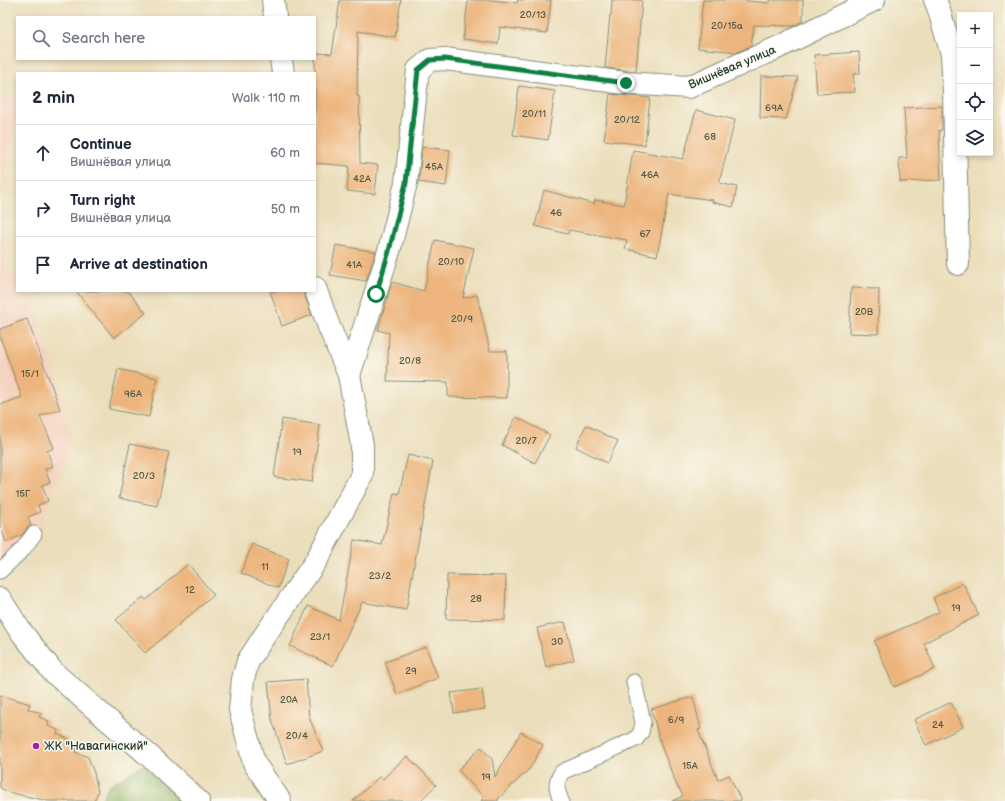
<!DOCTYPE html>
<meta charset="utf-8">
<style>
:root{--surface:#fff;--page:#f6f6f7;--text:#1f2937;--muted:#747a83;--line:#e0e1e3}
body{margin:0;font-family:"Balsamiq Sans",sans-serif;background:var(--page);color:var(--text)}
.controls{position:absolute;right:12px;top:12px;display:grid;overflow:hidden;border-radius:0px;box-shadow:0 2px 6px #0003}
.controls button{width:36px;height:36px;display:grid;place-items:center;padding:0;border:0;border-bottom:1px solid var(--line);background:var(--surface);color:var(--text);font:20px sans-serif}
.stop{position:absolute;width:12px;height:12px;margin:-9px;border:3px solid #0b8043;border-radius:50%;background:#fff}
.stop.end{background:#0b8043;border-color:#fff;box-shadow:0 1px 4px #0008}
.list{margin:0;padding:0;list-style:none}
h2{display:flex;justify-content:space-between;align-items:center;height:52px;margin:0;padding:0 16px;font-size:17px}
h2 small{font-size:13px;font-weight:400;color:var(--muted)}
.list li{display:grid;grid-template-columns:26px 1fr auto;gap:12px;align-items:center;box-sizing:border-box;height:56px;padding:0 16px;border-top:1px solid var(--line)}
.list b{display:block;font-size:15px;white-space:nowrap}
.list p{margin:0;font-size:13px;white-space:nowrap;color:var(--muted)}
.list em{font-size:13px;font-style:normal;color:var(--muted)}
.icon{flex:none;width:22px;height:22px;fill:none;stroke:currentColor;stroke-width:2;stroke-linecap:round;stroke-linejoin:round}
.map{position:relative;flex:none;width:1005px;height:801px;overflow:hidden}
.search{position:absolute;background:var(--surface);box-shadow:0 2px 6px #0003;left:16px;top:16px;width:300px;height:44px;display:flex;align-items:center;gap:10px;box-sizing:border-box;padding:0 14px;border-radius:0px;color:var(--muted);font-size:15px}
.panel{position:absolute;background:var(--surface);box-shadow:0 2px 6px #0003;left:16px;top:72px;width:300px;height:220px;border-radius:0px}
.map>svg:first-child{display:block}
</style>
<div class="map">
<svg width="1005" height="801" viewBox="0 0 1005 801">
<rect width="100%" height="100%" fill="#fbf7ec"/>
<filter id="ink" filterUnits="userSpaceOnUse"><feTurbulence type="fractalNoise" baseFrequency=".025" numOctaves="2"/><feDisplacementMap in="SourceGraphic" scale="8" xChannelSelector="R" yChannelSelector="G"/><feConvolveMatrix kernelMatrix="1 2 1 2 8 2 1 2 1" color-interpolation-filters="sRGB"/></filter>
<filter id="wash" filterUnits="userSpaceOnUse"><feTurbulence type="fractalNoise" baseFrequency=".012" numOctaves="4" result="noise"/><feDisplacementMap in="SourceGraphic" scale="16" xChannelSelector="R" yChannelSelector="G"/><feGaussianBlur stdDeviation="0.9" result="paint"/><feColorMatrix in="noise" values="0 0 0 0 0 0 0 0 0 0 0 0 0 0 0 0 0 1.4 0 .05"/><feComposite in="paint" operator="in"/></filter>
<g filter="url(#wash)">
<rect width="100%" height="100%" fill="#ebdebb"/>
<path fill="#f4d3c0" d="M0,96l17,3v17l-16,72 3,81 13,9v13h11l28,82 16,66 -38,107 -34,26z"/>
<path fill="#92b76c" stroke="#587a50" d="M143,765l39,36h-81l7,-15z"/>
<g id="blocks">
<g fill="#edb57d">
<path d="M340,0h61l-6,37 -37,-6 -1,65h2l1,67 18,2 -3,29 -28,-3 2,-25 -34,-3v-110l17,1z"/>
<path d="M468,0h24l25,3 1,-3h33l-4,33 -47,-6 -2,17 -35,-5z"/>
<path d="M612,0h30l-6,71 -31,-3 5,-53h1z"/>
<path d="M703,0h35l32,3v-3h33v21l-10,5 -39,-1 -3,21 -14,6 -39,-4z"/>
<path d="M859,52l1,21 -7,1 2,18 -38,2 -3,-39z"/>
<path d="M761,76l37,1 -12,42 -26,-1z"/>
<path d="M519,86l36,5 -7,49 -35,-5z"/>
<path d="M610,94l40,4 -5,47 -41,-5z"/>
<path d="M942,106v24h-3l2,50 -41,2 -1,-24h8l-3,-50z"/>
<path d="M696,110l39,10 -16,63 18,4 -4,20 -21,-5 1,-2 -44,-6 -12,62 -32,-7 2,-9 -58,-10 -1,4 -33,-8 9,-36 50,14 1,-4 29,5 9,-55 50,9z"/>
<path d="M422,147l28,3 -4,36 -27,-4z"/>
<path d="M435,240l39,8 -11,50 14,-3 13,56h17v47l-59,-1v-15l-61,-1 2,-48 -11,-3 14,-48 32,9z"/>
<path d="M336,245l40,7 -10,29 -36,-6z"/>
<path d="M851,288l28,1 -1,45 -29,-1z"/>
<path d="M76,291h52l18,22 -32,25z"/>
<path d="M270,291h33l9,24 -30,11z"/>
<path d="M27,319l33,90 -20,7 14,32 -7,3 6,15 -8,3 5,13 -8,3 6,16 -10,4 2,7 -12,5 3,9 -4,2 -5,7 -16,7 -6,-17v-120l22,-8 -22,-60v-8z"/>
<path d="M118,369l39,9 -8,39 -40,-8z"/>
<path d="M516,417l34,18 -15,28 -33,-18z"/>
<path d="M282,419l38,6 -8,57 -38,-5z"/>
<path d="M586,425l32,16 -11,22 -31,-16z"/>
<path d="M130,444l39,8 -12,54 -38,-8z"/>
<path d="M408,455l25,6 -27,149 -44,-8 -29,64 -43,-20 18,-40 31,14 15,-80 28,5 12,-52 5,1z"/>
<path d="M252,544l37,15 -11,29 -37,-15z"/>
<path d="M188,564l26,31 -69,58 -29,-33 27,-23 3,3z"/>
<path d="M447,575l59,1 -1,44 -59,-1z"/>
<path d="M963,583l16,32 -55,28 11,26 -41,18 -20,-46 65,-29 -6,-14z"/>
<path d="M565,622l9,38 -28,7 -9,-39z"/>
<path d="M426,647l12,31 -41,16 -12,-32z"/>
<path d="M306,679l3,38 14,34 -36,13 -15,-44 -4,-38z"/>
<path d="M482,689l3,20 -31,4 -3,-20z"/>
<path d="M0,695l30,9 -2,5 13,4 -2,4 10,4 -1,5 10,4 -1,4 12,5 -2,5 10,4 -2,4 13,5 6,16 4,19 -4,9h-46l-36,-8 -12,-5z"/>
<path d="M693,697l8,32 -3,1 20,50 11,-5 12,26h-69l11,-5 -4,-8h-1l-16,-40 -11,-39z"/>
<path d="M951,702l12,25 -37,18 -12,-25z"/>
<path d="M521,732l22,13 -13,23 -32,31v2h-17l3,-4 -26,-27 23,-23 11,12 3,18z"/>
<path d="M407,756l29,29 -16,16h-67l27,-25 3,3z"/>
</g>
</g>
</g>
<g filter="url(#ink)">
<use href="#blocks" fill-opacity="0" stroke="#858e78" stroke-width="1"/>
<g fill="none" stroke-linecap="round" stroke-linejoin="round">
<g stroke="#858e78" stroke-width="17">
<g id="service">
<path d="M0,571l23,-22 11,-15"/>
<path d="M561,801c-4,-12 -7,-17 1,-29l74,-33 5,-7 2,-10 -9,-40"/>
</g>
</g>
<g stroke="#858e78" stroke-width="24">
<g id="minor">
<path d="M273,0l2,17"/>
<path d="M935,0l3,7 14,47 2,38 4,172"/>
<path d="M281,59l2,14"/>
<path d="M349,375l40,-124 17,-68 12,-113 12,-10 15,-1 180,24 64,4 90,-40 95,-47"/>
<path d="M280,801l-26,-38 -14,-53 3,-31 5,-18 17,-26 51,-74 46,-86v-30l-13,-70 -21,-51 -13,-36"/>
</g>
</g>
<g stroke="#858e78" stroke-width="24">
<path id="tertiary" d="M0,599l19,30 34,43 101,88 44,41"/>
</g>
<use href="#service" stroke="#fff" stroke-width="15"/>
<use href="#minor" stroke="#fff" stroke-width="22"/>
<use href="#tertiary" stroke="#fff" stroke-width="22"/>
</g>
</g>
<g fill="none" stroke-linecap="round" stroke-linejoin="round" filter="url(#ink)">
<path stroke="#0b8043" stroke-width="5" d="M376,294l13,-43 17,-68 12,-113 12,-10 15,-1 181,24"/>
</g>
<circle fill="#b5179e" stroke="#fbf7ec" stroke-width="1.5" cx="36" cy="746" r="4"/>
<g text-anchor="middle" stroke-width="3" stroke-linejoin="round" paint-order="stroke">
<g font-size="10" fill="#525b46">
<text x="533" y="18">20/13</text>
<text x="727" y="29">20/15а</text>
<text x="774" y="111">69А</text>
<text x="534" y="117">20/11</text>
<text x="627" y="123">20/12</text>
<text x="710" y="140">68</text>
<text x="434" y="170">45А</text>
<text x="650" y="178">46А</text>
<text x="362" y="182">42А</text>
<text x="556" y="216">46</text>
<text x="645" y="237">67</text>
<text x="451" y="265">20/10</text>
<text x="354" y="268">41А</text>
<text x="864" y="315">20В</text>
<text x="462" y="322">20/9</text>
<text x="410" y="364">20/8</text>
<text x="30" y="377">15/1</text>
<text x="133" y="397">96А</text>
<text x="526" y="444">20/7</text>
<text x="297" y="455">19</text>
<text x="144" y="479">20/3</text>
<text x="23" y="497">15Г</text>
<text x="265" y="570">11</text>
<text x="380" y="579">23/2</text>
<text x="190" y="593">12</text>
<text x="476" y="602">28</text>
<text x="956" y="611">19</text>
<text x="320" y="640">23/1</text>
<text x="557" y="645">30</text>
<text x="411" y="674">29</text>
<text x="289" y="703">20А</text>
<text x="676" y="723">6/9</text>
<text x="938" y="728">24</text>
<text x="297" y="739">20/4</text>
<text x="690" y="769">15А</text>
<text x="486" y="780">19</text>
</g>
<g font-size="12" fill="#1f3d34" stroke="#fbf7ec">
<text transform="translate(732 67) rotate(-23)" y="4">Вишнёвая улица</text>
</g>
<g font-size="12" fill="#1f3d34" stroke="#fbf7ec" text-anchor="start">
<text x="44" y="750">ЖК "Навагинский"</text>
</g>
</g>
</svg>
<div class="controls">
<button>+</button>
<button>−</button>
<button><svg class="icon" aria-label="locate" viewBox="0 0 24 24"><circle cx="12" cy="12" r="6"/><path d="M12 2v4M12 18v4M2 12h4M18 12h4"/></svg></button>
<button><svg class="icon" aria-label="layers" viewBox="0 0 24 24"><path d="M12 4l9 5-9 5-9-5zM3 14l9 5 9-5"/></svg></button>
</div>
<div class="stop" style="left:376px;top:294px"></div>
<div class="stop end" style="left:626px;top:83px"></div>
<div class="search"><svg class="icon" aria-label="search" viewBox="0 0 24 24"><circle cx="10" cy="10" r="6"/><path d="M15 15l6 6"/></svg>Search here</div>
<section class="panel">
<h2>2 min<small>Walk · 110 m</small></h2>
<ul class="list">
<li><svg class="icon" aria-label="ahead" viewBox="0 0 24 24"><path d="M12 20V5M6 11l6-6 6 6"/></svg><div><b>Continue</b><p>Вишнёвая улица</p></div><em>60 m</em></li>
<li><svg class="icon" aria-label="right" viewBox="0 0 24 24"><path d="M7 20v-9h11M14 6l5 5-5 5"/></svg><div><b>Turn right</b><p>Вишнёвая улица</p></div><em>50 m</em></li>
<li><svg class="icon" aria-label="arrive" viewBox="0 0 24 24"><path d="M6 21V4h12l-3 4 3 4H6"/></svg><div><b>Arrive at destination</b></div></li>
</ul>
</section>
</div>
